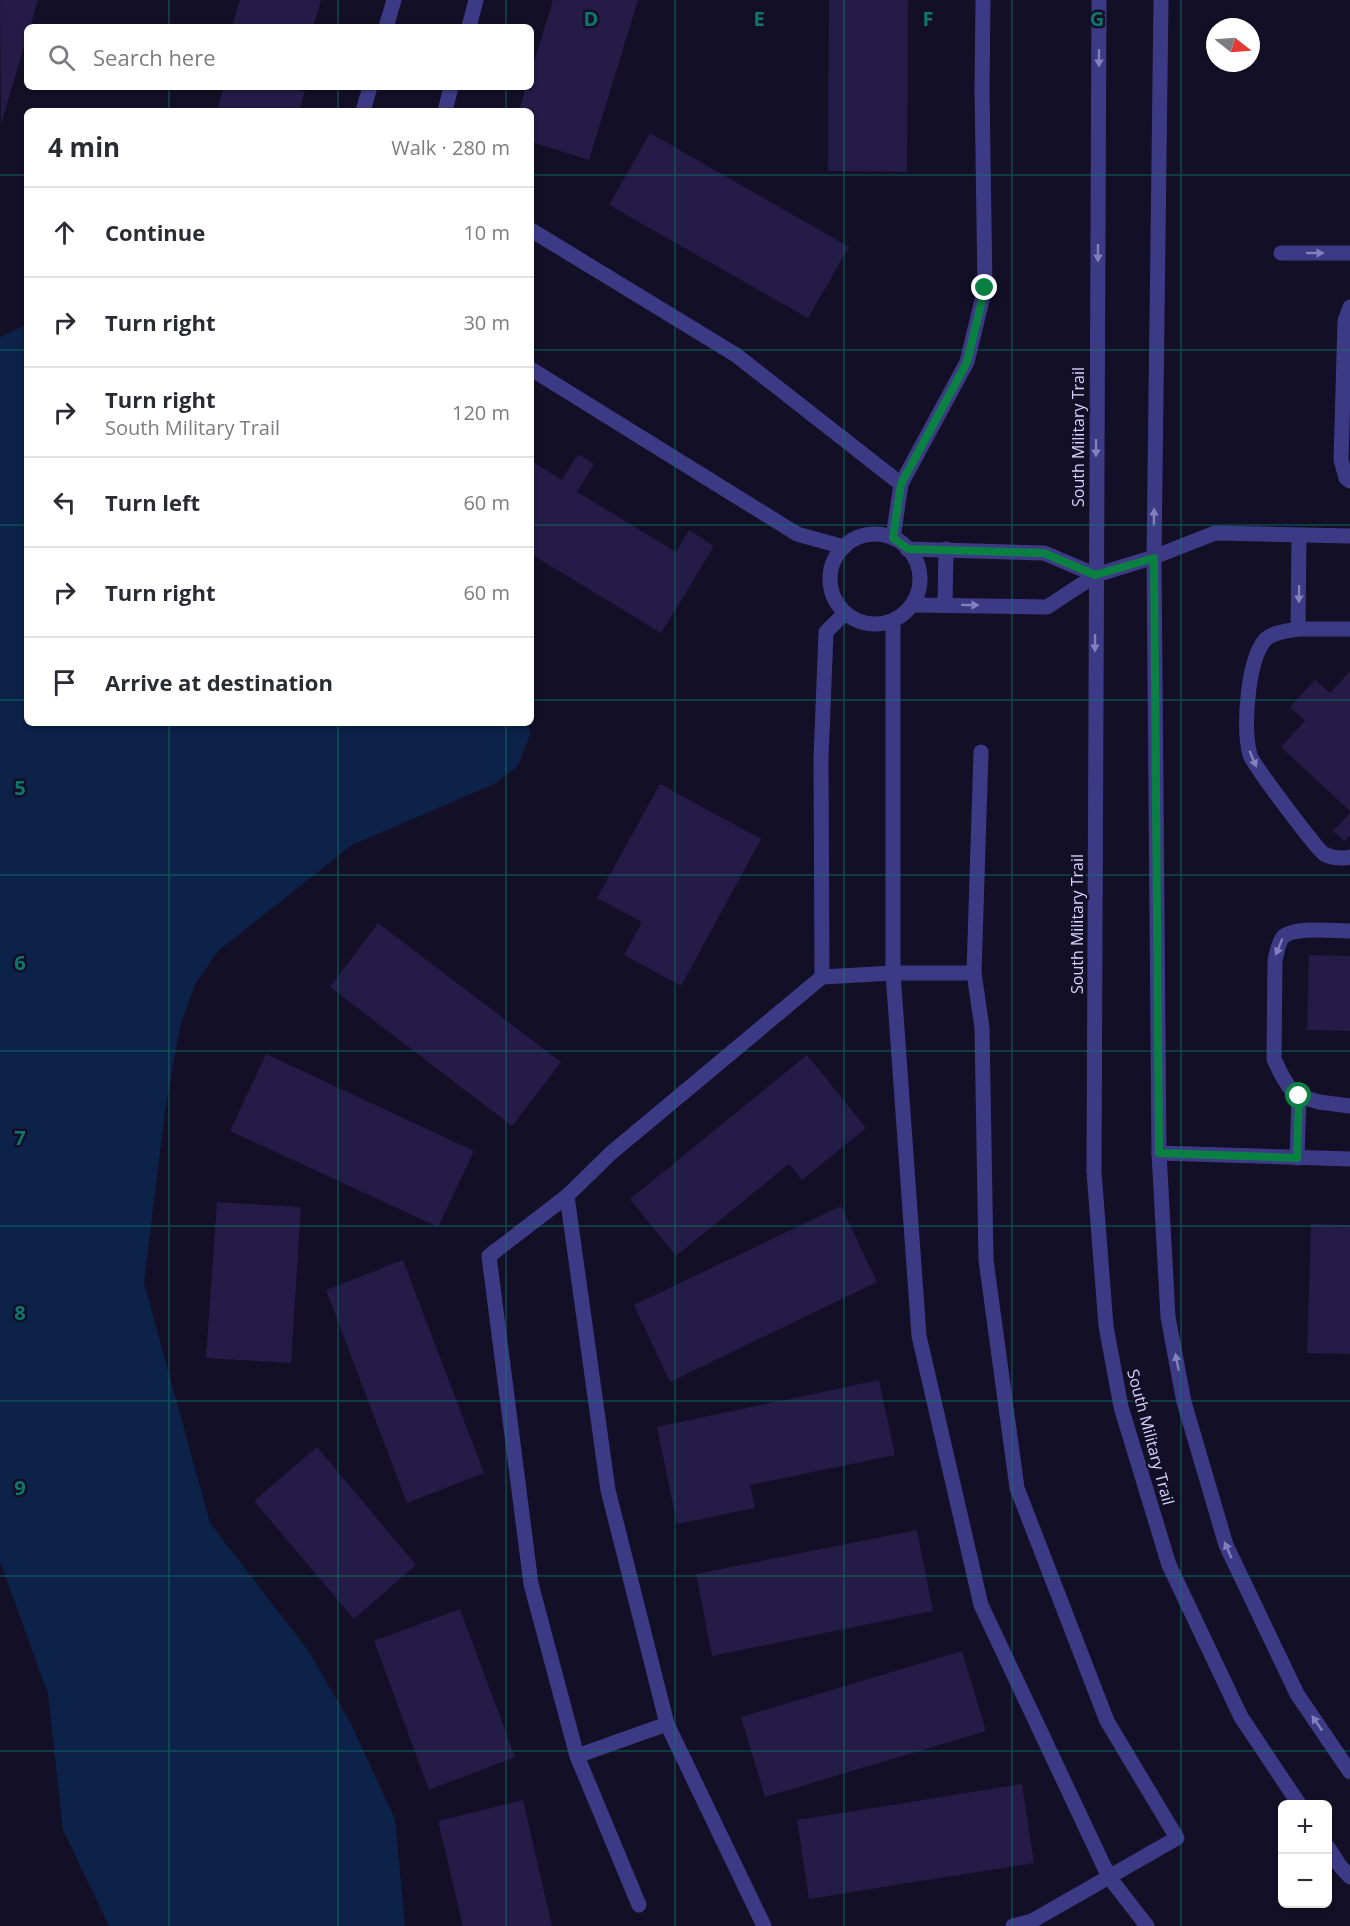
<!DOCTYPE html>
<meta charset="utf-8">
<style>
:root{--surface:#fff;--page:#f7f7f7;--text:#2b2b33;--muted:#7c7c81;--line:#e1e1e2}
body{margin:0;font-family:"Open Sans",sans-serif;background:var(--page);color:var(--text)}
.controls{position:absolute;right:18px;bottom:18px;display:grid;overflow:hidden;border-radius:9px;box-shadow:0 2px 4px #0004}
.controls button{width:54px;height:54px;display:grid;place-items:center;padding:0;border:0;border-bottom:2px solid var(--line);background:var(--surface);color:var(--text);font:30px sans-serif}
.compass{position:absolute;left:1206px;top:18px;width:54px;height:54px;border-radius:50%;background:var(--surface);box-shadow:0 2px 4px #0004;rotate:107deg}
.stop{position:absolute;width:18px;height:18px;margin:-14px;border:4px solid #0b8043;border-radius:50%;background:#fff}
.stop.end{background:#0b8043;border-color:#fff;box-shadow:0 2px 6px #0008}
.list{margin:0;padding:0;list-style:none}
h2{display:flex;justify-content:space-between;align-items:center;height:78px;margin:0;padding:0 24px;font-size:26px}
h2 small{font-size:20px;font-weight:400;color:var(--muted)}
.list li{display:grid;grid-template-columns:39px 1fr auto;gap:18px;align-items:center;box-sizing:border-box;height:90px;padding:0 24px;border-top:2px solid var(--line)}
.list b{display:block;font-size:22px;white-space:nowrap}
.list p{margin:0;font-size:20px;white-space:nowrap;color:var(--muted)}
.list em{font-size:20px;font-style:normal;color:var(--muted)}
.icon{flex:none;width:33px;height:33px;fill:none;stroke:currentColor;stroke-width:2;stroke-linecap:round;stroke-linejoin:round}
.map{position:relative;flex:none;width:1350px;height:1926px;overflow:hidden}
.search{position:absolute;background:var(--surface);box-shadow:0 2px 4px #0004;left:24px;top:24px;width:510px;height:66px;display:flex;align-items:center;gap:15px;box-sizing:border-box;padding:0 21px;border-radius:9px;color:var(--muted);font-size:22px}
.panel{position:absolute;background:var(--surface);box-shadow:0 2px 4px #0004;left:24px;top:108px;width:510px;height:618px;border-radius:9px}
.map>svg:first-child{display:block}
</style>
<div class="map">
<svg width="1350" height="1926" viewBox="0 0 1350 1926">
<rect width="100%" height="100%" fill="#130f26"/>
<path fill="#0c2248" d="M27,324v399h502l1,12 -12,31 -24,18 -142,61 -134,106 -23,33 -15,43 -15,84 -21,172 66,240 97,126 43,73 45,97 10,107h-296l-46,-96 -15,-136 -48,-132v-1225z"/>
<g fill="#241b47">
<path d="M0,0h38l-8,27h-3v9l-26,89z"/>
<path d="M240,0h81l-8,27h-81z"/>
<path d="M553,0h85l-49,160 -58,-18v-31h-12l7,-24h5v-15z"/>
<path d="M829,0h79l-1,172 -79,-1z"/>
<path d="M224,87h64l17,5 -6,19h-82z"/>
<path d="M650,133l199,114 -41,71 -199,-113z"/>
<path d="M578,454l16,10 -17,28 99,60 13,-22 25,16 -53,87 -130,-79v-93l31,19z"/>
<path d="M1350,671v140l-69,-64 24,-26 -15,-14 25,-27 15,13z"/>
<path d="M660,784l101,55 -80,147 -57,-31 18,-33 -45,-24z"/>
<path d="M1350,813v22l-5,6 -12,-10z"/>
<path d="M378,923l183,139 -49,64 -182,-139z"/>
<path d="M1309,955l41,1v75l-43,-1z"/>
<path d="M266,1054l208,97 -36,76 -208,-96z"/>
<path d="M807,1055l59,73 -64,52 -13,-16 -113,92 -46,-57z"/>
<path d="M217,1202l84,5 -10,156 -85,-5z"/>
<path d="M841,1206l36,76 -207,100 -36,-77z"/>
<path d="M1311,1224l39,1v129l-43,-1z"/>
<path d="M403,1260l81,213 -77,30 -81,-213z"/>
<path d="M879,1380l16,75 -145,30 5,23 -78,16 -20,-97z"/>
<path d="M317,1447l99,118 -62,54 -100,-118z"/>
<path d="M917,1530l16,81 -221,45 -16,-82z"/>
<path d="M460,1609l55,148 -86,33 -55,-149z"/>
<path d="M962,1651l24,80 -221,66 -24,-80z"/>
<path d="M1022,1784l12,79 -225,36 -12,-79z"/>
<path d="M523,1800l29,126h-89l-25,-105z"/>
</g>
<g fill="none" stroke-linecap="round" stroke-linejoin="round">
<g stroke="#3d3a85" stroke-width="15">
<path d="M386,27l8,-27"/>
<path d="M469,27l7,-27"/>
<path d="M363,111l7,-24"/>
<path d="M445,111l6,-24"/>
<path d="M531,230l205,125 165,129"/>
<path d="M1281,253h69"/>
<path d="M1350,307l-5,14 -4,139 5,18 4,3"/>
<path d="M531,369l266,165 47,13"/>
<circle cx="875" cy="579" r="45"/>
<path d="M1299,535l-1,94c-10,2 -26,3 -33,11 -18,21 -22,89 -15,115 2,8 68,96 74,99 8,4 17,5 26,3"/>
<path d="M893,538l8,-54 66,-122 18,-74 -3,-199 1,-89"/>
<path d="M907,549l137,4 52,22"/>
<path d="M912,605l135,2 49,-32 58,-18 61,-24 135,3"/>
<path d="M945,605l1,-56"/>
<path d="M893,621v352h81l8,55 4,232 31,228 90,233 70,117 -145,83 -19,5"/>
<path d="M1298,629h52"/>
<path d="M1350,931c-16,0 -56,-5 -67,6 -5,6 -6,16 -8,23l-1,99 7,15 8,13 10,9 20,6 31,4"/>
<path d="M974,973l7,-221"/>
<path d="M822,977l71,-4"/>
<path d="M1159,1153l191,6"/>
<path d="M1297,1158l2,-62"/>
<path d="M567,1196l-78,60 42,328 46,172 90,-32"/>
<path d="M577,1756l62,149"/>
<path d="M1109,1877l38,49"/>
<path d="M764,1926l-97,-202 -59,-234 -41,-294 44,-43 211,-176 -1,-218 5,-127 19,-19"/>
</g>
<path stroke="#3d3a85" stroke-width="15" d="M893,973l26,363 62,269 128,272"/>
<g stroke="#3d3a85" stroke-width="15">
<path d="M1099,0l-5,1172 12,154 15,81 48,158 72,152 58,87"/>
<path d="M1161,0l-7,557 5,596 9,164 16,85 42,143 71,149 53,78"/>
<path d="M1328,1847l12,19 10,11"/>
</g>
</g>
<defs><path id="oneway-solid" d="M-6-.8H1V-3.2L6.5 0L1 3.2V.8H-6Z" transform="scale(1.5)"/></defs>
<g fill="#837fbc">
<use href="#oneway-solid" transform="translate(1099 58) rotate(90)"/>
<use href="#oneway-solid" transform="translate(1098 253) rotate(90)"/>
<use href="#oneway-solid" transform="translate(1315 253)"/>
<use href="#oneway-solid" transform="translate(1096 448) rotate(90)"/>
<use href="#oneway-solid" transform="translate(1154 517) rotate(-89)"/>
<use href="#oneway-solid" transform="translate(1299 594) rotate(91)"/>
<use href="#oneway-solid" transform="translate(970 605) rotate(1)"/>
<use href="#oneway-solid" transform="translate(1095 643) rotate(90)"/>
<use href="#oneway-solid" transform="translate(1253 759) rotate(67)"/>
<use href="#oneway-solid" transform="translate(1279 947) rotate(112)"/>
<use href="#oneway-solid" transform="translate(1177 1362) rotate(-101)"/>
<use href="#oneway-solid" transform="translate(1228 1550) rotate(-113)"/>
<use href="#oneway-solid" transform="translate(1317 1723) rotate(-124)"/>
</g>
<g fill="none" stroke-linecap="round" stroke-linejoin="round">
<path stroke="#0b8043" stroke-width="8" d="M985,288l-18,74 -66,122 -8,54 15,11 136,4 51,22 59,-17 5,595 138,5 2,-62"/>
</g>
<path fill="none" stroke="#0f766e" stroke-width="1.5" stroke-opacity="0.55" d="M169,0v27M338,0v27M506,0v27M675,0v1926M844,0v1926M1012,0v1926M1181,0v1926M169,87v24M338,87v24M506,87v24M0,175h27M531,175h819M0,350h27M531,350h819M0,525h27M531,525h819M0,700h27M531,700h819M169,723v1203M338,723v1203M506,723v1203M0,875h1350M0,1051h1350M0,1226h1350M0,1401h1350M0,1576h1350M0,1751h1350"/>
<g text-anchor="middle" stroke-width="5" stroke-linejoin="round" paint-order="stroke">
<g font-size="16" fill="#d9d4ff" stroke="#130f26">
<text transform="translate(1078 437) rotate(-90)" y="6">South Military Trail</text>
<text transform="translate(1077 924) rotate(-90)" y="6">South Military Trail</text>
<text transform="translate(1151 1437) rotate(75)" y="6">South Military Trail</text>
</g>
</g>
<g font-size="20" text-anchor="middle" font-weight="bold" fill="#0f766e" stroke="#130f26" stroke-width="5" stroke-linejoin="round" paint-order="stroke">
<text x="591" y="26">D</text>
<text x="759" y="26">E</text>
<text x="928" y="26">F</text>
<text x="1097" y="26">G</text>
<text x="20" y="795">5</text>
<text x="20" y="970">6</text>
<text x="20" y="1145">7</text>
<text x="20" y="1320">8</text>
<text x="20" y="1495">9</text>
</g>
</svg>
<div class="controls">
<button>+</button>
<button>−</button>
</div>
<svg class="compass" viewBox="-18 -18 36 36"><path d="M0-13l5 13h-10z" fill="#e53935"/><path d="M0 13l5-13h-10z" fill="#7c7c81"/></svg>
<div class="stop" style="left:1299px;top:1096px"></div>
<div class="stop end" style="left:985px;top:288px"></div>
<div class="search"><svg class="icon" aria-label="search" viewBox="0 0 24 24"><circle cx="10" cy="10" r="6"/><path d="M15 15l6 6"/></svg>Search here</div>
<section class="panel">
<h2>4 min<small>Walk · 280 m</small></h2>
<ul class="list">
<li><svg class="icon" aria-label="ahead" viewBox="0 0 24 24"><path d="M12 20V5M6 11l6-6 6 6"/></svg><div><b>Continue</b></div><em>10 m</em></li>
<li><svg class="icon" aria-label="right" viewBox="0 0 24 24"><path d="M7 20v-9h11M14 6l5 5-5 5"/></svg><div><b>Turn right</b></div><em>30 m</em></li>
<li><svg class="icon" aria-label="right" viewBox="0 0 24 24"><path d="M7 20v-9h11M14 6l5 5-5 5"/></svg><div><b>Turn right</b><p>South Military Trail</p></div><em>120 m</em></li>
<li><svg class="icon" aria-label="left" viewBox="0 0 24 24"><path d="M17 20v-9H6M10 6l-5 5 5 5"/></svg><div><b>Turn left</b></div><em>60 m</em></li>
<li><svg class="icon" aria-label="right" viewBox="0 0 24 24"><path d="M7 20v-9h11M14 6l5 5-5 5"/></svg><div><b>Turn right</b></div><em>60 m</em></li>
<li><svg class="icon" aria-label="arrive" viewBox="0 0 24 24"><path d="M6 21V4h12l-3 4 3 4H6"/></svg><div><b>Arrive at destination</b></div></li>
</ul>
</section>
</div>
